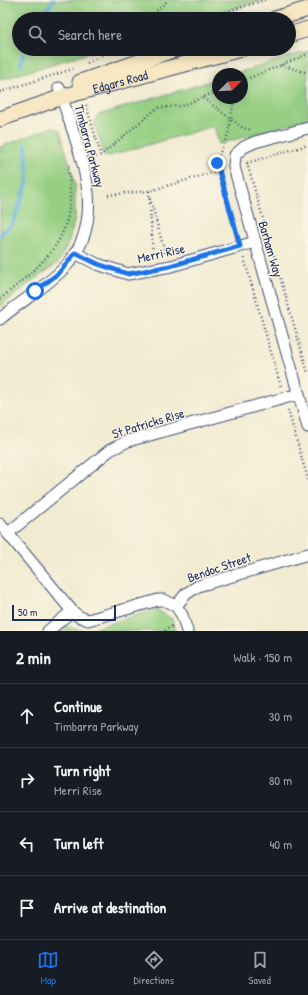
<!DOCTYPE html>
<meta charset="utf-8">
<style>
:root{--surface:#171b24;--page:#242831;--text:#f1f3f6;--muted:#9ea1a6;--line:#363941;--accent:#1a73e8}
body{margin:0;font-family:"Patrick Hand",sans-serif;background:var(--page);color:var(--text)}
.compass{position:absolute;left:212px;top:68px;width:36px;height:36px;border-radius:50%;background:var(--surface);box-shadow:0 2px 10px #0003;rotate:66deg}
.scale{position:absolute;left:12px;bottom:10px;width:104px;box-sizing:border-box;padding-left:4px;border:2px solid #1b2f5e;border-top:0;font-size:11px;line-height:14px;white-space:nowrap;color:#1b2f5e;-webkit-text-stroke:3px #fcf5e5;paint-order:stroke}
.stop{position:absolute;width:12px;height:12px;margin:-9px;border:3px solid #1a73e8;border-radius:50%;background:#fff}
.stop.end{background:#1a73e8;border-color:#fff;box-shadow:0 1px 4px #0008}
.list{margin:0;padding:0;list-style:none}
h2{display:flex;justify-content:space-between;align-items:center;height:52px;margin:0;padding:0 16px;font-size:17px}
h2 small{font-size:13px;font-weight:400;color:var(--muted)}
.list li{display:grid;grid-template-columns:26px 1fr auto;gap:12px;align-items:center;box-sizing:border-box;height:64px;padding:0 16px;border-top:1px solid var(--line)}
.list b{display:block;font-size:15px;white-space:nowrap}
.list p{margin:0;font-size:13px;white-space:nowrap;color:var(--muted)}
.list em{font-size:13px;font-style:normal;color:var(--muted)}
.icon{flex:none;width:22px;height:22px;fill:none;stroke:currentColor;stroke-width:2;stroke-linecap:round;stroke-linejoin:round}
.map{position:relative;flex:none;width:308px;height:631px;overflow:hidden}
.search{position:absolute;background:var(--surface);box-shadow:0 2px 10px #0003;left:12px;right:12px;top:12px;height:44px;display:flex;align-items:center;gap:10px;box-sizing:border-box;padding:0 14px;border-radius:22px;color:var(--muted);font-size:15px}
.sheet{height:308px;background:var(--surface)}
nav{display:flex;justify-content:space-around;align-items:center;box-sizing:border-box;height:56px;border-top:1px solid var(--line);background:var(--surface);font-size:11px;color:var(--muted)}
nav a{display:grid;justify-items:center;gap:2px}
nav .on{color:var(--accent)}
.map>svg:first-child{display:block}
</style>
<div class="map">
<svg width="308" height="631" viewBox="0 0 308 631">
<rect width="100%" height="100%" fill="#fcf5e5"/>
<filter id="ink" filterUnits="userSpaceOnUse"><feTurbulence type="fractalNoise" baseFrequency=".025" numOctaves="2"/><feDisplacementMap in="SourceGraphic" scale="8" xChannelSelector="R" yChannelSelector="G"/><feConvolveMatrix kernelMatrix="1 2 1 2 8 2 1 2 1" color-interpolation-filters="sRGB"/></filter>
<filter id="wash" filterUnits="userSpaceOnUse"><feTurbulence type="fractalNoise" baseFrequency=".012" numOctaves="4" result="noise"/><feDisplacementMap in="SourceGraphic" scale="16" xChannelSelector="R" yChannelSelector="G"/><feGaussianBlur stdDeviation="0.9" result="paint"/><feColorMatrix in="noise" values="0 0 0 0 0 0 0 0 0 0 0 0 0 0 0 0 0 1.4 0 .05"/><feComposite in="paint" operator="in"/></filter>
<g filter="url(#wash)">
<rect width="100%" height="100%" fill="#f2ebd2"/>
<g fill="#96cf83" stroke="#587f70">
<path d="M0,0h263l-63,19h-181v30h82l-101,31z"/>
<path d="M308,51v68l-89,25 -5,-18 -109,31 -11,-35 4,-7 120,-36v19h24v-24h-9z"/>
<path d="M52,127l8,4 15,53v34l-6,23 -11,22 -27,19 -31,25v-160z"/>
<path d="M156,609l16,10 4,12h-118l6,-5 22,5z"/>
</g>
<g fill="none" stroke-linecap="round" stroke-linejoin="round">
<g stroke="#60afdb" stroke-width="4">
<path d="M38,19l16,-19"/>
<path d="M21,65l3,-16"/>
<path d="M0,235l13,-12 15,-43 -2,-35"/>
</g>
</g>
</g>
<g filter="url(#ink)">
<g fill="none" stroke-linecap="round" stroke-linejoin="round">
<g stroke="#3b4b6f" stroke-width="13">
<g id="street">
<path d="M308,128l-53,14 -11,5 -9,8 -1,12 74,260"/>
<path d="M75,253l22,11 31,10 43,-8 84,-24"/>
<path d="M0,319c20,-17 50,-35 67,-54 45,-52 8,-121 -8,-177"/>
<path d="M0,524l72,87 6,5 10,4 70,-20h6l12,6 10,-12 12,-8 110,-32"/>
<path d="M8,533l102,-83 18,-9 171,-47"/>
<path d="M176,606l6,9 5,16"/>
<path d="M48,631l24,-20"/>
</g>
</g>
<g stroke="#3b4b6f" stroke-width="17">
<g id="secondary">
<path d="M275,19l33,-10"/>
<path d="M289,35l19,-6"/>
<path d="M80,82l96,-33"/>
<path id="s1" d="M0,119l62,-22 179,-48"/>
</g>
</g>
<g stroke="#3b4b6f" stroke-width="2.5" stroke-dasharray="1 3" stroke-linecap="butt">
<path d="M148,19l20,-19"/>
<path d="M203,19l62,-19"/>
<path d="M87,63l26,-14"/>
<path d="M281,65l27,8"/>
<path d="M242,81l66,-27"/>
<path d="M0,92l73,-23"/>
<path d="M203,98l40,30 9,2"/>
<path d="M86,105l15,50"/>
<path d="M92,158l9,-3 56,-47 24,-2 37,-15"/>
<path d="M247,163l61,210"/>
<path d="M247,163l61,-18"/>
<path d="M219,171c-6,-12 6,-26 9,-38 3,-12 4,-24 6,-35"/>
<path d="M149,191l4,65"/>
<path d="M108,195l41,-4 69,-20 19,65"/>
<path d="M150,198l15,55"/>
<path d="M244,258l37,129"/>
<path d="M0,299c51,-42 78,-62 68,-133l3,-1"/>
<path d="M288,410l20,70"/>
<path d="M165,631l1,-2 7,-3"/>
</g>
<use href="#street" stroke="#fff" stroke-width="11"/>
<use href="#secondary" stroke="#f7e8c3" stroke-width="15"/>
</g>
</g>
<g fill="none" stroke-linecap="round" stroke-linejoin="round" filter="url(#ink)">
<path stroke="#1a73e8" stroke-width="5" d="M35,291l24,-18 16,-20 23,11 30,10 42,-8 70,-20 -23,-83"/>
</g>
<g text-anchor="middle" stroke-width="3" stroke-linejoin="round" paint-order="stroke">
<g font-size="13" fill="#1b2f5e" stroke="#fcf5e5">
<text dy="5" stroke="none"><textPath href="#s1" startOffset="126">Edgars Road</textPath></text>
<text transform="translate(90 146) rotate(75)" y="5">Timbarra Parkway</text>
<text transform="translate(271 249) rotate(74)" y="5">Barham Way</text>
<text transform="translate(161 253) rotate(-13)" y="5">Merri Rise</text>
<text transform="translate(148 423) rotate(-17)" y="5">St Patricks Rise</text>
<text transform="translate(219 567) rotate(-19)" y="5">Bendoc Street</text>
</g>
</g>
</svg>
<svg class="compass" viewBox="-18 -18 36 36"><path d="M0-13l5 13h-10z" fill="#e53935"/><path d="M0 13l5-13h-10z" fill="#9ea1a6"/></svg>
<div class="scale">50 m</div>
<div class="stop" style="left:35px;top:291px"></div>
<div class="stop end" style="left:217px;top:163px"></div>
<div class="search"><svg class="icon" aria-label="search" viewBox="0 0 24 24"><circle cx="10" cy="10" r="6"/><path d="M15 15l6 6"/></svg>Search here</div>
</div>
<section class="sheet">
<h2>2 min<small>Walk · 150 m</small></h2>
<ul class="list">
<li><svg class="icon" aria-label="ahead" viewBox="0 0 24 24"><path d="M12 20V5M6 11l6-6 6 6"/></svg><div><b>Continue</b><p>Timbarra Parkway</p></div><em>30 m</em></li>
<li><svg class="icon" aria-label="right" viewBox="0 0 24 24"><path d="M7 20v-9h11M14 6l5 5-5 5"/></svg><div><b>Turn right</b><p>Merri Rise</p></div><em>80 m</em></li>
<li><svg class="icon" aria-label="left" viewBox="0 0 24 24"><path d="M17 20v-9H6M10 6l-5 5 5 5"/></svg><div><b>Turn left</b></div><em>40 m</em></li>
<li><svg class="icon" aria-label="arrive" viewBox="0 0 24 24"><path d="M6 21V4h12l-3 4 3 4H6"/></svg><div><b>Arrive at destination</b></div></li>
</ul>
</section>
<nav>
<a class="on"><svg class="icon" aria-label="map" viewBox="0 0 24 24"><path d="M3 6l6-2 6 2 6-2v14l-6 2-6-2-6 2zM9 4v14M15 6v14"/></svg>Map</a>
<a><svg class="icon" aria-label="directions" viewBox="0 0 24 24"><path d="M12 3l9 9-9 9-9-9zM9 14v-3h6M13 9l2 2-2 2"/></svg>Directions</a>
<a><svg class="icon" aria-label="saved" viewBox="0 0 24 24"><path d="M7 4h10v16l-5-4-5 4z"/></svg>Saved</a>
</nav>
